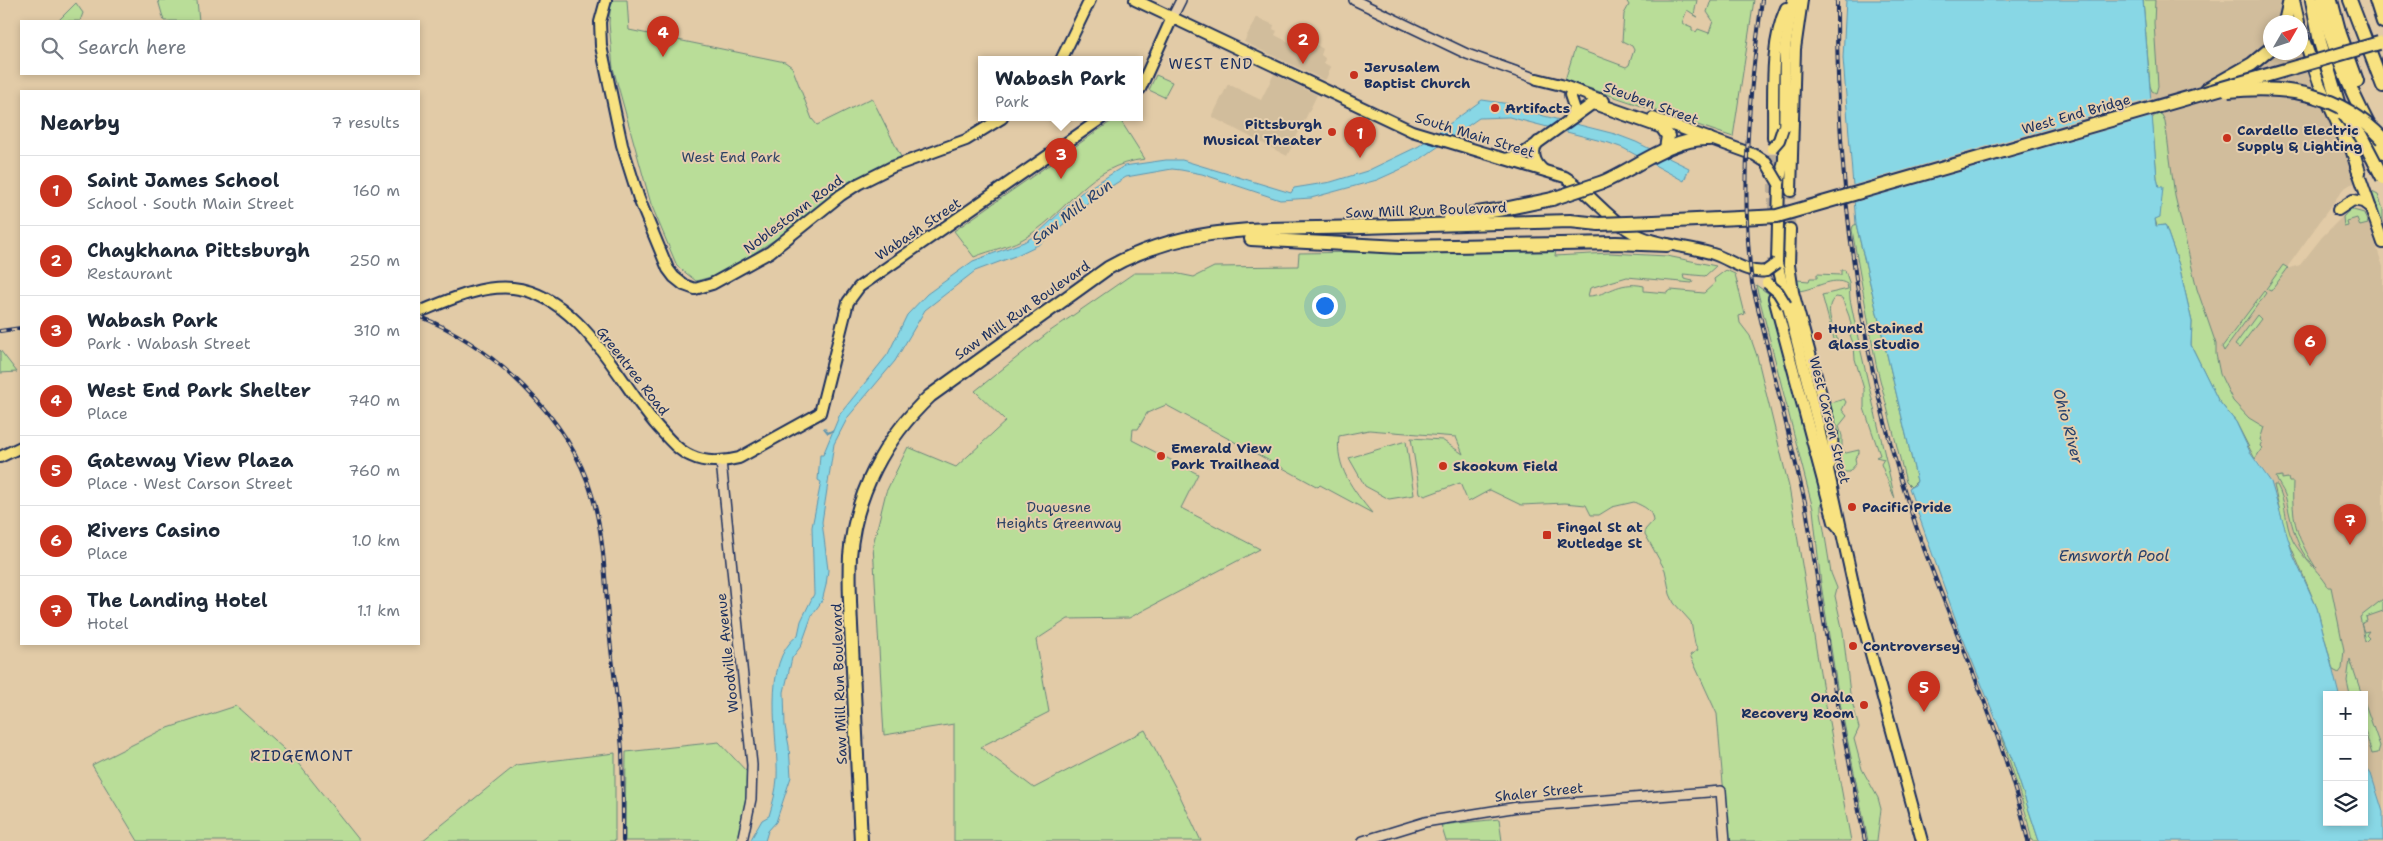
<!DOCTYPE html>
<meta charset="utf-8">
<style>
:root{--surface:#fff;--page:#f6f6f7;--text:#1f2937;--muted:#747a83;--line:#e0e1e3;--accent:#c8321e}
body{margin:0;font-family:"Shantell Sans",sans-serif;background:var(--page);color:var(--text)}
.controls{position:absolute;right:15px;bottom:15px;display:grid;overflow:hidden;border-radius:0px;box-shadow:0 2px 8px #0003}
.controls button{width:45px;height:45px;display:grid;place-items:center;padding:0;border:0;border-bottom:1px solid var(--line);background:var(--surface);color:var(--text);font:25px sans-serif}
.compass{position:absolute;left:2263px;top:15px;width:45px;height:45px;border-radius:50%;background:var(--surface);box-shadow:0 2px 8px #0003;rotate:51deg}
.you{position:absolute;left:1324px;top:305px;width:18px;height:18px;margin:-12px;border:4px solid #fff;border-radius:50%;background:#1a73e8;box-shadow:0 0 0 8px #1a73e833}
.badge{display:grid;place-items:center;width:32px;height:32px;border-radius:50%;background:var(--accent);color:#fff;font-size:16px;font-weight:700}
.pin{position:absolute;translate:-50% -41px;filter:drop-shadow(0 1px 2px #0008)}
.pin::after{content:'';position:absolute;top:26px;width:18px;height:15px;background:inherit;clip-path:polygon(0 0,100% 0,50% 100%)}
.popup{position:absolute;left:978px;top:56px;width:165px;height:65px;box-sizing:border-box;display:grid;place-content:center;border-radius:0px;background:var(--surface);filter:drop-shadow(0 1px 4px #0005);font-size:16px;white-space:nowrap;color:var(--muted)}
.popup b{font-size:19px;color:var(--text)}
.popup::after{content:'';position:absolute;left:50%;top:100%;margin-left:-10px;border:10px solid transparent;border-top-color:var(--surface)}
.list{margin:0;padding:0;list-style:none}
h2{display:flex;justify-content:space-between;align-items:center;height:65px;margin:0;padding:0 20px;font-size:21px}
h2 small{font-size:16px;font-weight:400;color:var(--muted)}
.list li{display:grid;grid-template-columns:32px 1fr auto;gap:15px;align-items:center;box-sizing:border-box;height:70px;padding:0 20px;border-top:1px solid var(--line)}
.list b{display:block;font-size:19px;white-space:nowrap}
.list p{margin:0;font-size:16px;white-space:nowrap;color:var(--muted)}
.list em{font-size:16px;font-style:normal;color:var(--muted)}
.icon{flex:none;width:28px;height:28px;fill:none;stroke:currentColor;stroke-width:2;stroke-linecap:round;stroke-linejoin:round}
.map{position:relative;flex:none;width:2383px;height:841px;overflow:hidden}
.search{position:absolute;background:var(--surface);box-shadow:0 2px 8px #0003;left:20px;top:20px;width:400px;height:55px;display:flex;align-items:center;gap:12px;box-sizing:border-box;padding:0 18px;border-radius:0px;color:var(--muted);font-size:19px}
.panel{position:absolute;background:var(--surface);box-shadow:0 2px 8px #0003;left:20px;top:90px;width:400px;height:555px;border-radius:0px}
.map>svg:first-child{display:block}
</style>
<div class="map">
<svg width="2383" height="841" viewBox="0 0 2383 841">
<rect width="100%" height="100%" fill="#e2cba7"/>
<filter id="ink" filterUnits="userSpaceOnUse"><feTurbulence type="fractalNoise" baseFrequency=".02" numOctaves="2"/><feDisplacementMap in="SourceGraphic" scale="10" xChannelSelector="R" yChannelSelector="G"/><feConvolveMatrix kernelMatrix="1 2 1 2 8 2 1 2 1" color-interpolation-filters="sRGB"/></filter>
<g filter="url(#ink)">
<g fill="#d1bd9c">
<path d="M2143,0h151l5,22h-29v30h30l1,-24 62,154 -12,2 -8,5 -57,80 14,-4 22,-28 30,-30 1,3h7l6,4 17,53v545l-12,-38 -7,-9v-70h-25l-22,-87 -33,-78 -13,-48 -53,-82 -27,-55 1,-23 -37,-166z"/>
<path d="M1256,17l18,8 -1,4 4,2 -2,4 23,12 4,-5 13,6 2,-3 6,4 -2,6 4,3 -1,5 7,4 -5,12 -2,1 -80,-38z"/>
<path d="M1274,74l43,21 -30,61 -75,-39 16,-33 33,16z"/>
</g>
<g fill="#b9dd98" stroke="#6a867b">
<path d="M158,0h39l2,21h-35z"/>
<path d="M611,0h16l2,30 156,32 7,5 20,52 5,6 55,-27 29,59 -44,24 -72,52 -63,41 -26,7 -19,-15 -26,-62 -38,-136 -4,-45z"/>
<path d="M1626,0h71l-3,15 4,2 -11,-7 -5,13 10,4v3l4,2 2,-3 11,4 4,-12 -6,-9 4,-12h43l-21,137 -168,-57 10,-32 51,19 3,-2 5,-15 -2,-4 -10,-5 2,-27 5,-9z"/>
<path d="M2143,0h12l-1,23 4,63 -2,7 -4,-2 -2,-5z"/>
<path d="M76,3l7,10 -3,8h-22z"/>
<path d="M1156,75l16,7 -8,15 -15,-7z"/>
<path d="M2160,114l2,1 3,6 10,75 22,93 19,55v10l4,20 13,27 16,17 15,9 -4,13 2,1 -2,5 2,2 -7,11 -19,-37 -18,-22 -27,-55 1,-23 -13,-57 -14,-40 -8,1 -2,-7 7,-32 -3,1 -2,-10 -5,-59 2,-3z"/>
<path d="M1116,118h3l26,41c-59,7 -73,49 -117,77 -15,10 -37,14 -54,21l-20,-26z"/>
<path d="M2370,191l8,4 5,14v20z"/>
<path d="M2352,207l1,3 11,3 4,11 -8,2 -3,-8 -10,3 1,5 -4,1 -1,-10z"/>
<path d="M1856,224l61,257 -6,6 -5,-5 -30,-118 -24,-134 1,-4z"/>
<path d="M1556,249l-1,7 54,-3 58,3 49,10 -11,10 -22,-2 1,5 9,2 -1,2 -65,-6 -37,11 -2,8c20,0 29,-16 56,-10v5l23,2 4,-3 33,3 11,-10 -1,-4 12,-9 9,4 10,40 -6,2 1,7 10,13 7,20 32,131 33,197 29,157h-123l-11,-127 -27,-59 8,-5 -3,-6 -4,-22 -17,-19 -4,-9 -5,-24 -20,-36v-4l8,-9c-1,-12 -9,-14 -19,-19l-22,5 -13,8h-8l-5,-10 -21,-2 -44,2 -31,-15 -22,12 -8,-19 -35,13 -5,-3 -9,-55 31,2 21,14 -7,-17 -87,-7 -30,6c-4,31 14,54 33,77l-52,-28 -2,2 -152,-82 -19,8 -9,16h-5l-1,11 66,34 -17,34 79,41 -131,69 -61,1 -32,21 13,72 -69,35 54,41 111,-58 35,66 21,45h-247v-117l-70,11 -11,-190 13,-53 22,-45 48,20 50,-46 -31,-30 74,-59 85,-59h40l20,4 20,-10 84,-1 1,-13z"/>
<path d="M2283,265l5,3 -17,23 -5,-2z"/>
<path d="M1841,270h4l4,12 1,17 9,44 36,156 -14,-35 3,-5 -8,-2 4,-2 -16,-47v-19l-9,-30 -1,-13 -5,-14 2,-8 -2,-8 -7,-18 -6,-1c-15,10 0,36 4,50l-3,3 -15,-55 26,-6 -1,-5c-14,-9 -33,6 -49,7l-1,-11 12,1 1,-3h7v-4l24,1z"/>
<path d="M1756,285l16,11 53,207 -4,2v7l10,61 6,15 -2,8 8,36 7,62 9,34 -5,11 8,30 16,29 3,11 -4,32h-9l-30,-148 -17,-109 -8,-75z"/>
<path d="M2264,291l2,2 -42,58 -2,-4z"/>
<path d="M2257,315l4,4 -22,29 -4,-3z"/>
<path d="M0,350l17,22 -17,1z"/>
<path d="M1844,399l2,3 -4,8 5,6 -8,10 3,10v14l4,3 13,-3v3l-4,5 1,6 -7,8h-6l-15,-68z"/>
<path d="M1406,441l8,54 -25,4 -24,-13 -16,-28z"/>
<path d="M2282,476v3l6,-1 1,4h4c-1,23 0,45 11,65 3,7 8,14 12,21 -22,-20 -24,-46 -31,-73 -2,-6 -7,-11 -9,-18z"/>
<path d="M2274,485h3c10,17 7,38 16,56 8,15 32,37 35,46h3l13,63 -2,19 -3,4 -6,-3 -16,-62 -33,-78z"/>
<path d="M2383,599v12l-17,6 1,4 -6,3 3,8 5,-1 -3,4 3,3 -4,4 -5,-25z"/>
<path d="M2350,659l12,36h-12l-3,-14z"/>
<path d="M2364,701l16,45 -2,7 -6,1 -8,-26z"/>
<path d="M236,706l57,51 67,84h-222l-46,-76 70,-35z"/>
<path d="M2000,730l12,29 27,82h-7l-6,-27z"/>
<path d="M719,742l28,30 1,23 -9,46h-114l1,-89z"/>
<path d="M615,753v88h-193l94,-76z"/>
<path d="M1499,819l3,22h-56l-5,-16z"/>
</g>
<g fill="#88d7e5" stroke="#5c94af">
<path d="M1846,0h297l14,178 2,9h4l-3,30 -5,2 1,7 9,-1 14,40 13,57 -1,23 27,55 18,22 15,32 20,28 22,73 24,53 22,87h-12v127h37v-57l7,9 12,38v29h-344l-27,-82 -54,-133 -49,-138 6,-3 2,-4 -61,-257 -13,-166z"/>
<path d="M1482,100l28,4 34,12 71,18 21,8 53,26 -5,13 -61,-33 -14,-5 -100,-26 -30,1 -57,40 -14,8 -31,14 -66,18 -31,2 -78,-26 -21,-4 -9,-1 -46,8 -27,17 -59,50 -25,12 -40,15 -50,39 -30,51 -47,56 -14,27 -12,78 6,48 -2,15 -4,16 -10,14 -11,31 -9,12 -8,34 1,34 4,20 2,31 -15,45 -8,9 -3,10h-15l12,-21 7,-4c4,-13 7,-25 8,-38 2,-40 -17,-115 21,-143l3,-14 13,-27 -2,-67 9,-45 -3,-2 2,-25h3l17,-41 48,-60 19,-39 20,-21 46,-33 51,-19 12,-7 45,-42 43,-27 42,-6h16l109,33 3,-5 37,-6 36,-11 52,-25z"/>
</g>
<path fill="#e2cba7" d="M2153,98l2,18 -303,87 -2,-17z"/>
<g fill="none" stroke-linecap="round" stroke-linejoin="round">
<path stroke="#5c94af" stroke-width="2" d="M824,428l4,5 4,-2"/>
<g stroke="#baac98" stroke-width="10" stroke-dasharray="10 5" stroke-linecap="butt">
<path d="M1773,139v83"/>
<path d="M1790,229l1,-38"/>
<path d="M1772,259l1,33"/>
</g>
<g stroke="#1b2f5e" stroke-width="12">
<g id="minor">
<path d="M1354,0l113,54 70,25"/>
<path d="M1172,18l9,-18"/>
<path d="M721,461l31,304 -1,34 -9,42"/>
<path d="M1363,841l62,-19 93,-15 203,-16 4,50"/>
</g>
</g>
<g stroke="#1b2f5e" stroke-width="14">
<g id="major">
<path d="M606,0l-6,22 1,24 21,99 17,54 29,70 6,8 10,8 11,4 17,-5 58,-32 71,-57 17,-11 34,-17 74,-27 36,-22"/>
<path d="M1135,0l277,131 153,46c23,14 39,37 62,52 27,18 59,15 89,26 16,6 32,19 50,16"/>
<path d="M1793,0l-8,48 -1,112 -5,24 -2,79 41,161 40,182 64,235"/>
<path d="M2294,0l5,22"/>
<path d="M2300,28l19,55 25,56"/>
<path d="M1061,60l29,-60"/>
<path d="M1537,79l24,6 43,16"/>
<path d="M1140,89l32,-71"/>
<path d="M1653,118l102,37 11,7"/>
<path d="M1569,119l5,-12 -4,-12"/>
<path d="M1773,138c1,-40 -4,-93 13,-130"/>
<path d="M1538,142c-7,10 -4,20 5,28"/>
<path d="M1505,159l16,-4 78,-56"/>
<path d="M2356,166l27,77"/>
<path d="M1791,191l4,-142 7,-49"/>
<path d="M2338,210l15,-10 10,2 8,6"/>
<path d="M1790,229l-1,36 4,27 39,142 1,26 -5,7"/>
<path d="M1774,298l60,224 6,7"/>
<path d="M419,312c30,-12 61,-27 94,-24 67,7 105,93 144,138 10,11 20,24 34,30 14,7 33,6 48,2l81,-45 28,-111 11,-15 243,-169"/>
<path d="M0,457l21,-10"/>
</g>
</g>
<g stroke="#1b2f5e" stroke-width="16">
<g id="highway">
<path d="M2312,0l8,42 39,130"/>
<path d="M2322,0c10,53 35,105 61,152"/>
<path d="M2331,0l9,34 17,47"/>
<path d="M2350,0l33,86"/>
<path d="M2376,0l7,22"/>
<path d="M2285,22l5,-22"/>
<path d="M2206,90l46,-26 18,-15"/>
<path d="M1594,103l68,24 6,9 -2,13"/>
<path d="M1603,182c33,-14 70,-45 106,-43"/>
<path d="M1450,217l54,-8 48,-10"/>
<path d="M1654,222l106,-5"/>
<path d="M1251,239l150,8 215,-4 51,2"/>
<path d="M861,841c-3,-57 -5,-114 -8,-171 -1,-38 -5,-76 -3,-114 5,-62 35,-118 80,-160l178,-128c81,-46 164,-38 254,-41 70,-2 139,-4 208,-6l29,3"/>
</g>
</g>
<use href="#minor" stroke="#e4cead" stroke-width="9"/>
<use href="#major" stroke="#f8e281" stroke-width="10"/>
<use href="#highway" stroke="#f8e281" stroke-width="12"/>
<g stroke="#1b2f5e" stroke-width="4">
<g id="rail">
<path d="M1762,0c-13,94 -22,188 -10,283l53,219 30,189 30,150"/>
<path d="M1837,0c-1,178 21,360 80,529 36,104 88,204 111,312"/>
<path d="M419,316c74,30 150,101 173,179 13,43 13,90 17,135 4,40 10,80 13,120 1,30 1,61 1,91"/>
<path d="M0,331l21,-3"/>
</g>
</g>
<use href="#rail" stroke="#e4cead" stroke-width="2" stroke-dasharray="5.5" stroke-linecap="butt"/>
<g stroke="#1b2f5e" stroke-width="14" stroke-linecap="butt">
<g id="major-bridge">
<path d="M1772,148l7,-8 4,-12"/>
<path d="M1766,162l13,22"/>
<path d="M1766,271l11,-8"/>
<path d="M1767,283l11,9 8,13"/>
</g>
</g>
<g stroke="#1b2f5e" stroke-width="16" stroke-linecap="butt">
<g id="highway-bridge">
<path d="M2228,91c60,-6 111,2 155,48"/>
<path d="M2344,114l17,22 22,42"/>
<path d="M1552,199l51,-17"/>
<path d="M1760,217l17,-1 602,-173"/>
<path d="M1599,224l55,-2"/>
</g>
</g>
<use href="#major-bridge" stroke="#f8e281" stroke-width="10"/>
<use href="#highway-bridge" stroke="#f8e281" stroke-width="12"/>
</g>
</g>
<g fill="#c8321e" stroke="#e4cead" stroke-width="2">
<circle cx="1354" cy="75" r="5"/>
<circle cx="1495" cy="108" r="5"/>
<circle cx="1332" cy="132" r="5"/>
<circle cx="2227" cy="138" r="5"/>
<circle cx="1818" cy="336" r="5"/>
<circle cx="1161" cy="456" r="5"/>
<circle cx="1443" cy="466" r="5"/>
<circle cx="1852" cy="507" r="5"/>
<rect x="1542" y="530" width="10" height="10" rx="2.5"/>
<circle cx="1853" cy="646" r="5"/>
<circle cx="1864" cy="705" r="5"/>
</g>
<g text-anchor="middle" stroke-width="4" stroke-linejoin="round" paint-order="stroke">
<g font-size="14" font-weight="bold" fill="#1b2f5e" stroke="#e4cead" text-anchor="start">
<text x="1364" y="72">Jerusalem<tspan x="1364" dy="16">Baptist Church</tspan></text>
<text x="1505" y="113">Artifacts</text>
<text x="1322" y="129" text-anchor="end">Pittsburgh<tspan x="1322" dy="16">Musical Theater</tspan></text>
<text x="2237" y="135">Cardello Electric<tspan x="2237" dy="16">Supply &amp; Lighting</tspan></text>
<text x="1828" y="333">Hunt Stained<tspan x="1828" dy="16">Glass Studio</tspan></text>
<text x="1171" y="453">Emerald View<tspan x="1171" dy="16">Park Trailhead</tspan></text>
<text x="1453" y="471">Skookum Field</text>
<text x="1862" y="512">Pacific Pride</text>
<text x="1557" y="532">Fingal St at<tspan x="1557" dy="16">Rutledge St</tspan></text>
<text x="1863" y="651">Controversey</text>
<text x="1854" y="702" text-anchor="end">Onala<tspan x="1854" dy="16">Recovery Room</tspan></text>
</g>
<g font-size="14" fill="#1b2f5e" stroke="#e4cead">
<text transform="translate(1651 103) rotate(20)" y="5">Steuben Street</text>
<text transform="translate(2076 114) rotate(-16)" y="5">West End Bridge</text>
<text transform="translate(1475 135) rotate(17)" y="5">South Main Street</text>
<text transform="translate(1426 210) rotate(-2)" y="5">Saw Mill Run Boulevard</text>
<text transform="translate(793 214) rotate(-37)" y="5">Noblestown Road</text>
<text transform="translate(918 229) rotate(-34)" y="5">Wabash Street</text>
<text transform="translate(1022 310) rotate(-35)" y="5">Saw Mill Run Boulevard</text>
<text transform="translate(633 371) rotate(52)" y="5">Greentree Road</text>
<text transform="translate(1830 420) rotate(76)" y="5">West Carson Street</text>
<text transform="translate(727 653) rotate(-96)" y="5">Woodville Avenue</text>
<text transform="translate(839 684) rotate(-92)" y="5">Saw Mill Run Boulevard</text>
<text transform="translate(1539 792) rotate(-6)" y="5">Shaler Street</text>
</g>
<g font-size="14" fill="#2b4064" stroke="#e4cead">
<text x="731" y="162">West End Park</text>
<text x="1059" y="512">Duquesne<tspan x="1059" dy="16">Heights Greenway</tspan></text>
</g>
<g font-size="15" letter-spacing="1" fill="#1b2f5e" stroke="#e4cead">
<text x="1211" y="69">WEST END</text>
<text x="302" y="761">RIDGEMONT</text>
</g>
<g font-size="15" font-style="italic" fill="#26406c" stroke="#e4cead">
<text transform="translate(1072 212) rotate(-37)" y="5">Saw Mill Run</text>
<text transform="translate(2068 426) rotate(75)" y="5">Ohio River</text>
<text x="2114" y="561">Emsworth Pool</text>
</g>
</g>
</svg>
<div class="controls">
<button>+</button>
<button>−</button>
<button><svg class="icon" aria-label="layers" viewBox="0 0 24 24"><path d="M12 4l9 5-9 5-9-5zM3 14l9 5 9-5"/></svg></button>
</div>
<svg class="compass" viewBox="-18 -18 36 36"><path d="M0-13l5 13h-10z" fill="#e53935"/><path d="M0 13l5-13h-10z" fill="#747a83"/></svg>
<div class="you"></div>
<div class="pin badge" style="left:1360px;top:158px">1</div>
<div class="pin badge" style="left:1303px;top:64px">2</div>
<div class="pin badge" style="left:1061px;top:179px">3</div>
<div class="popup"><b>Wabash Park</b>Park</div>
<div class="pin badge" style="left:663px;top:57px">4</div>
<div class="pin badge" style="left:1924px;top:712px">5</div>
<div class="pin badge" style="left:2310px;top:366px">6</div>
<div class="pin badge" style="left:2350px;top:545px">7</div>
<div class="search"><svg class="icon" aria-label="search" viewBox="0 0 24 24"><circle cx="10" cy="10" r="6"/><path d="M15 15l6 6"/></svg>Search here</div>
<section class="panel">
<h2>Nearby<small>7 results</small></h2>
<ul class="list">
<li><span class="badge">1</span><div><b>Saint James School</b><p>School · South Main Street</p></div><em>160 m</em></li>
<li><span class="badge">2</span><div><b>Chaykhana Pittsburgh</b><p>Restaurant</p></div><em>250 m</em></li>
<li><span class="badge">3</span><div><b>Wabash Park</b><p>Park · Wabash Street</p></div><em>310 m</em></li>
<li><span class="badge">4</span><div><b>West End Park Shelter</b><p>Place</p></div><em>740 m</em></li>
<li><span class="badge">5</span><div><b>Gateway View Plaza</b><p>Place · West Carson Street</p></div><em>760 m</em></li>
<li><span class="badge">6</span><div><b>Rivers Casino</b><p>Place</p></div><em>1.0 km</em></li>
<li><span class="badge">7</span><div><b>The Landing Hotel</b><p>Hotel</p></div><em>1.1 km</em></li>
</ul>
</section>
</div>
